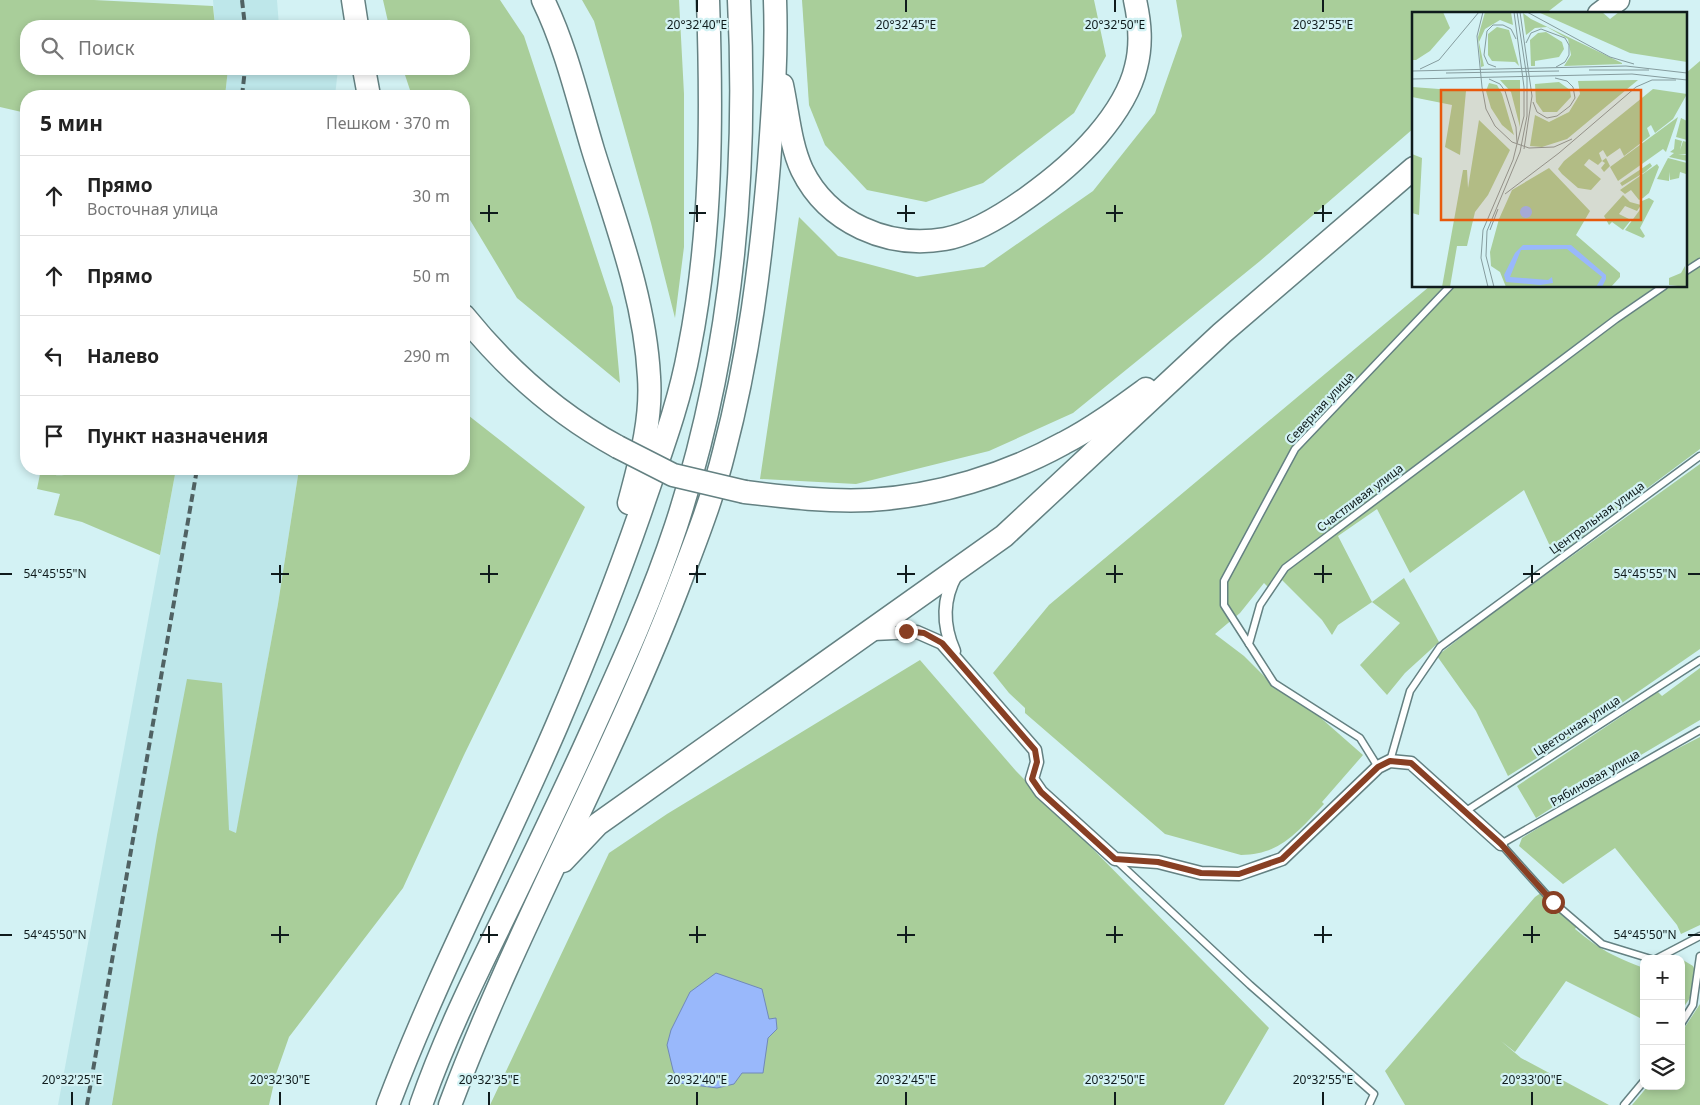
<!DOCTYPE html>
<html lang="ru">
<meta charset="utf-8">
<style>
:root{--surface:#fff;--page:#f6f6f6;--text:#222;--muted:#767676;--line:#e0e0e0}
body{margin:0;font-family:"Noto Sans",sans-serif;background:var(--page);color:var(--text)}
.controls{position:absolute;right:15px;bottom:15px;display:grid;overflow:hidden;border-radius:10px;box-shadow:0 2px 8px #0003}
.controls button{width:45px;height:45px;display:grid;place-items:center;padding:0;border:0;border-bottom:1px solid var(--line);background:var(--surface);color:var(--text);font:25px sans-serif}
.stop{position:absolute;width:15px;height:15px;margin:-11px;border:4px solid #883f23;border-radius:50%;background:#fff}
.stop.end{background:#883f23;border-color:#fff;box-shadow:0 1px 5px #0008}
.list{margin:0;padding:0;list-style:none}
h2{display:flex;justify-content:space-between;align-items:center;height:65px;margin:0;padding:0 20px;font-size:21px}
h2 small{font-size:16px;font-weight:400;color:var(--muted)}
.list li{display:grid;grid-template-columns:32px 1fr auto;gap:15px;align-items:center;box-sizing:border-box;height:80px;padding:0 20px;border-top:1px solid var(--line)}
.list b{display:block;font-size:19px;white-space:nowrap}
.list p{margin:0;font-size:16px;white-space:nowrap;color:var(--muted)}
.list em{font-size:16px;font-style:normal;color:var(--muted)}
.icon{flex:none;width:28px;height:28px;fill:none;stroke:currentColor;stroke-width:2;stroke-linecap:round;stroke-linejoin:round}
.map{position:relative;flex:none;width:1700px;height:1105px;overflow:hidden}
.search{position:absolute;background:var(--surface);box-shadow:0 2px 8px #0003;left:20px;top:20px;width:450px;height:55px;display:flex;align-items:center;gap:12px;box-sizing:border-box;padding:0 18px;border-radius:20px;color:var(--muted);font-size:19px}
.panel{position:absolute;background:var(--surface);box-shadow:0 2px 8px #0003;left:20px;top:90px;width:450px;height:385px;border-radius:20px}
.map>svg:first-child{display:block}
</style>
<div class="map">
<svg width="1700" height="1105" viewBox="0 0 1700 1105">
<rect width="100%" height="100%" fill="#d3f2f4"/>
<g fill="#bee7ea">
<path d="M213,0h64l2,26h-64z"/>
<path d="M228,69h110l-3,27h-110z"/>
<path d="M176,469h123l-21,135 -55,303 -33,198h-132z"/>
</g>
<g fill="#a9ce9a">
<path d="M0,0h94l119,6 2,20h-189v43h202l-3,27h-199v17l-26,-6z"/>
<path d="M383,0h117l24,36 89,271 7,76 -103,-85 -53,-88v-114h-52l-9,-27h61v-43h-75z"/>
<path d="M582,0h97l5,94v153l-9,71 -24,-95 -57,-202z"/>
<path d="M802,0h292l12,56 -32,57 -91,70 -57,19 -59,-12 -42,-45 -16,-40z"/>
<path d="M1176,0h387l-18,14h-131v114l-154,133 -187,152 -84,38 -133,33 -96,-5 39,-262 39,39 79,21 67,-10 109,-76 62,-78 27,-77z"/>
<path d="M1700,61v388l-145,108 -31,-67 -114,83 -33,-64 -39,27 34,66 32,-24 35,64 -34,31 -18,22 -27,-30 40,-42 -28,-21 -34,23 -6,10 -10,-15 -40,-40 -9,12 -9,-9 -24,30 -25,21 29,22 22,22 48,34 49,43 -41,47 2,2c-25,26 -43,51 -83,51l-76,-21 -140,-121v-5l-16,-15 -16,-20 56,-68 381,-319h256v-213z"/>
<path d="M464,412l121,95 -121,248 -61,133 -114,149 -13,37 -7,31h-157l45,-270 30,-156 35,4 7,147 7,3 42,-229 21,-135h165z"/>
<path d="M1700,464v185l-110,76 -82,51 -32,-65 -39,-55 46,-36z"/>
<path d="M41,469c5,5 14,7 23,6l2,-6h110l-16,86 -78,-33 -28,-7 6,-21 -23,-5z"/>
<path d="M920,660l96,111 253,257 -45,77h-734l119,-252 58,-39z"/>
<path d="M1700,668v52l-76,45 -7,1 -81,52 -19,-32 141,-94 4,4z"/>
<path d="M1700,737v188l-19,9 -4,-9 -62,-77 -52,36 -44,-38 3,-8 98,-60z"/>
<path d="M1545,890l35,32 -5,7c24,20 39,28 69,39v52l-78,-39 -51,71 -14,-11 20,17 88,47h-204l-20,-34 150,-174z"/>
<path d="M1683,960l10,6 5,11 -6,18 -11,16z"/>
<path d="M1700,1004v101h-68l16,-19h33v-53z"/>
</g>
<path fill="#99b8fb" stroke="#7089b8" d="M716,973l46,16 7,30 7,-1 1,11 -9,9 -5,35h-21l-8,11 -17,4 -38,-5 -6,-13 -6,-25 4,-15 19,-38z"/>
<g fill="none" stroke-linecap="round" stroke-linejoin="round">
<g stroke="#648182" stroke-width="9">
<g id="lane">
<path d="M1686,271l14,-9"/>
<path d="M1249,644l-25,-39v-24l71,-132 155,-163"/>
<path d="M1390,761l20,-70 30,-44 260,-191"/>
<path d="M1378,767l-18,-29 -86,-55 -25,-39 11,-39 25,-37 331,-249 48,-33"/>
<path d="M1466,811l234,-151"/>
<path d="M1116,860l134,125 124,109 -5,11"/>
<path d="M1651,959l-49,-15 -49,-42 -52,-58 199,-114"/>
<path d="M1656,959l44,-23"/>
<path d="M1681,1024l12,-19 7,-49"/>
<path d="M1624,1105l20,-24"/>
</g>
</g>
<g stroke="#648182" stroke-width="15">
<g id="street">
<path d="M873,634l44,-2 25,11 93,107 2,12 -5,17 9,13 74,67 43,3 43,11 38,1 43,-15 96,-92 12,-6 21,2 90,81"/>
<path d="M954,651c-11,-25 -12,-51 2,-76"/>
</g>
</g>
<g stroke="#648182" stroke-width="25">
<g id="highway">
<path d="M353,0l4,26"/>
<path d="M543,0c23,47 35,100 50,150 23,74 52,149 56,227 3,44 -9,84 -20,126"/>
<path d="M1599,14l19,-14"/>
<path d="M364,69l5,27"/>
<path d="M782,85c6,28 8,59 20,85 26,53 86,79 143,69 48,-9 121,-67 152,-103 17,-20 33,-43 39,-69 6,-23 4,-44 -1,-67"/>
<path d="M464,316c42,52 95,99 154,131"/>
<path d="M745,492c42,5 83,10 125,8 67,-4 136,-25 194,-57 29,-15 56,-35 82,-54"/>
<path d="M563,861l35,-37 406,-288 218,-203 192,-165"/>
<path d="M388,1105c49,-130 114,-252 169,-380 30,-70 58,-140 83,-212 18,-54 39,-107 49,-163 23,-115 23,-233 19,-350"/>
<path d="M421,1105c22,-63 51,-123 80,-182 28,-58 56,-116 83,-175 33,-73 67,-146 92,-222 55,-168 72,-349 63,-526"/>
<path d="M450,1105c68,-181 165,-350 233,-531 15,-39 31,-81 41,-122 25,-95 37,-191 45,-288 4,-55 8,-109 6,-164"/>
</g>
</g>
<use href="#lane" stroke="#fff" stroke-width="6"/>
<use href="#street" stroke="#fff" stroke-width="12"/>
<use href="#highway" stroke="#fff" stroke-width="22"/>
<g stroke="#506263" stroke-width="4" stroke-dasharray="8 4" stroke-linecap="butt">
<path d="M242,0l3,26"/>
<path d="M242,96l3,-27"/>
<path d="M87,1105l110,-636"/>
</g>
<g stroke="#648182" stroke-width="25" stroke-linecap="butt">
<path id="highway-bridge" d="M618,447l55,28 72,17"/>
</g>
<use href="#highway-bridge" stroke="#fff" stroke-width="22"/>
</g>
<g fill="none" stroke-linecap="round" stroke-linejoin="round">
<path stroke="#883f23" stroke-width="6" d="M906,631l18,2 18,10 93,107 2,12 -5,17 9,13 74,67 43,3 43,11 38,1 43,-15 96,-92 12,-6 21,2 90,81 52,58"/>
</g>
<path fill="none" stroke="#0f1b1c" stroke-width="2" d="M697,0v12M906,0v12M1115,0v12M1323,0v12M489,205v17M697,205v17M906,205v17M1115,205v17M1323,205v17M480,213h18M689,213h17M897,213h18M1106,213h17M1314,213h18M280,565v18M489,565v18M697,565v18M906,565v18M1115,565v18M1323,565v18M1532,565v18M0,574h12M271,574h18M480,574h18M689,574h17M897,574h18M1106,574h17M1314,574h18M1523,574h17M1688,574h12M280,926v17M489,926v17M697,926v17M906,926v17M1115,926v17M1323,926v17M1532,926v17M0,935h12M271,935h18M480,935h18M689,935h17M897,935h18M1106,935h17M1314,935h18M1523,935h17M1688,935h12M72,1092v13M280,1092v13M489,1092v13M697,1092v13M906,1092v13M1115,1092v13M1323,1092v13M1532,1092v13"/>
<g text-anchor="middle" stroke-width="4.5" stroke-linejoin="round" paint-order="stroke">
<g font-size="12" fill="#0f1b1c" stroke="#d3f2f4">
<text transform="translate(1320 408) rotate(-47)" y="4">Северная улица</text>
<text transform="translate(1360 498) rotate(-37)" y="4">Счастливая улица</text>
<text transform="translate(1597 518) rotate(-36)" y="4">Центральная улица</text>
<text transform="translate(1577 726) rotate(-33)" y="4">Цветочная улица</text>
<text transform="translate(1595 778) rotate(-30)" y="4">Рябиновая улица</text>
</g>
</g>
<g transform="translate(1412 12)">
<rect width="275" height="275" fill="#d3f2f4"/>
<path d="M0,0h31l7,16 -20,23 -14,9h-4zM73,0h26l2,13 -13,-5 -15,9 -6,13 5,24 -3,1 -3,-30zM126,0h64l8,7 9,-7h68v50l-57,-9zM111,1l8,6 91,44v1l-58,2 7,-11 -3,-16 -21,-12 -12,1 -9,7zM85,15l12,3 10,36 -4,-4 -23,-1 -4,-6v-21zM134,20l16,10 2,7 -5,8 -24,4v5h-4l-1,-26 8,-7zM88,68h20v47l-9,-35zM226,68l-71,59 -25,8 -12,-1 5,-31 14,7 20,-10 11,-18 -2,-13zM147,70l11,8 1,7 -14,15h-14l-7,-10 -1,-18zM77,71l8,2 5,9 12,41 -12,-10 -11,-17 -5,-17zM0,75l54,4 -6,64 -15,-8 7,-42 -40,-8zM241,77l34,5 -14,25 -18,14 -4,-8 -4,3 3,8 -26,20 -4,-8 -13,9 -4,-7 -4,3 3,8 4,-3 4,8 -6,6 -3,-4 4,-5 -3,-2 -4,4 -9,-6 -5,6 17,14 -10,11 -13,-2 -16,-14 -4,-5 6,-8zM266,105l-12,35 -3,-3 -45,32 -8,-14zM269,106l6,3v19l-11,-3zM67,108l31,30 -22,45 -13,17 -8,34h-10l-7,41h-8l21,-117h4l1,18zM263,127l7,2 -2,9 3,-9 4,1v12h-9l9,1v6l-18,-4 5,-4 -4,-1 4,-3zM0,142l10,4 -3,57 -7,-2zM256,146l19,5v16l-1,-5 -6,-2 -1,6 -9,2 -1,-8v9l-12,-2zM238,151l2,3 -7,6 -23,14 -2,-3zM245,152l2,3 -10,26 -6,5 -4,2 -8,-10 -6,4 -5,-4zM137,156l41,43 -14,24 44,38v4l-9,10h-105l-6,-15 -9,-6 -1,-14 9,-33 13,-29zM211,183l7,7 11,3 -4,6 -12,-5 -6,8 12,6 -8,10 -11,-8 -3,3 -5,-9zM237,186l5,3 -14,27 5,8 -2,2 -18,-8 17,-23v-6zM273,254l2,21 -18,-2v-7l12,-5z" fill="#a9ce9a"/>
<path d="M108 200a6 6 0 1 1 12 0a6 6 0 1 1-12 0ZM111,233h48l35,30v4l-4,8h-6l6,-10 -35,-28 -46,1 -11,27 38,3 4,-3 1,6 -13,2 -34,-3 -2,-7 11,-22z" fill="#99b8fb"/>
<path fill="none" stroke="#859c9e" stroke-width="1" d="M71,0l-6,24 5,51 4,22 9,17 17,16 17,6 25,-1 18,-8M108,0l12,84 -8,53M115,0l83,45 24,7M114,31l5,-10 10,-4 24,9 4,7v10l-4,7 -9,5M84,55l-8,-3 -4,-9 3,-24 6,-6h10l8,4 5,10M8,57l19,-9 40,-48M177,58h60M0,59l214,-5 61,7M34,61l113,-2M0,67l220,-5 55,6M77,67l11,5 5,7 11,36 1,16M121,90l4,10 10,6 10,-2 13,-10 5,-8 -2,-11 -6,-6 -12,-3M93,182l54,-41 77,-66 16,-7h24M78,218l8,-21M76,275l-7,-29 2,-28 30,-70 11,-44v-29l-10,-75M82,275l-8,-31 1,-25 33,-79 7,-36v-38l-10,-66"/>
<path fill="#e8590c" fill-opacity="0.15" stroke="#e8590c" stroke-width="2.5" d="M29,78h200v130h-200z"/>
<rect width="275" height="275" fill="none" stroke="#0f1b1c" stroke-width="2.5"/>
</g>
<g font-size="12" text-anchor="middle" fill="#0f1b1c" stroke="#d3f2f4" stroke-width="4.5" stroke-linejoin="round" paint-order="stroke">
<text x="697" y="29">20°32'40"E</text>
<text x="906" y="29">20°32'45"E</text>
<text x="1115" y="29">20°32'50"E</text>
<text x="1323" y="29">20°32'55"E</text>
<text x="55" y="578">54°45'55"N</text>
<text x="1645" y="578">54°45'55"N</text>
<text x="55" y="939">54°45'50"N</text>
<text x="1645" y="939">54°45'50"N</text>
<text x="72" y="1084">20°32'25"E</text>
<text x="280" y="1084">20°32'30"E</text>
<text x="489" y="1084">20°32'35"E</text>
<text x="697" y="1084">20°32'40"E</text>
<text x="906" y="1084">20°32'45"E</text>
<text x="1115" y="1084">20°32'50"E</text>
<text x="1323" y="1084">20°32'55"E</text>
<text x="1532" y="1084">20°33'00"E</text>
</g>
</svg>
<div class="controls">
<button>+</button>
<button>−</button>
<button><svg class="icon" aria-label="layers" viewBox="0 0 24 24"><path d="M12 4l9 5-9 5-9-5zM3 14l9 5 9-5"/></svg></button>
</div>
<div class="stop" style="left:1553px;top:902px"></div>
<div class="stop end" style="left:906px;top:631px"></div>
<div class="search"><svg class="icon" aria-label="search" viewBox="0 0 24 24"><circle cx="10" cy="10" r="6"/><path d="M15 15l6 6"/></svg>Поиск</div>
<section class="panel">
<h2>5 мин<small>Пешком · 370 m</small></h2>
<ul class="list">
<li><svg class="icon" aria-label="ahead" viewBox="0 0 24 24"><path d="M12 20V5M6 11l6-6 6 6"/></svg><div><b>Прямо</b><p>Восточная улица</p></div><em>30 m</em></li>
<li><svg class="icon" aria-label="ahead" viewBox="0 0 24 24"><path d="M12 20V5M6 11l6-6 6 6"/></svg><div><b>Прямо</b></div><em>50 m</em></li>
<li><svg class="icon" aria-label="left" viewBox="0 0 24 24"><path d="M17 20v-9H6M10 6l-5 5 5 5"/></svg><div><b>Налево</b></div><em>290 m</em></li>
<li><svg class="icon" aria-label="arrive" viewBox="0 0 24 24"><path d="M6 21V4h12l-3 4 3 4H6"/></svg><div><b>Пункт назначения</b></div></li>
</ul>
</section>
</div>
